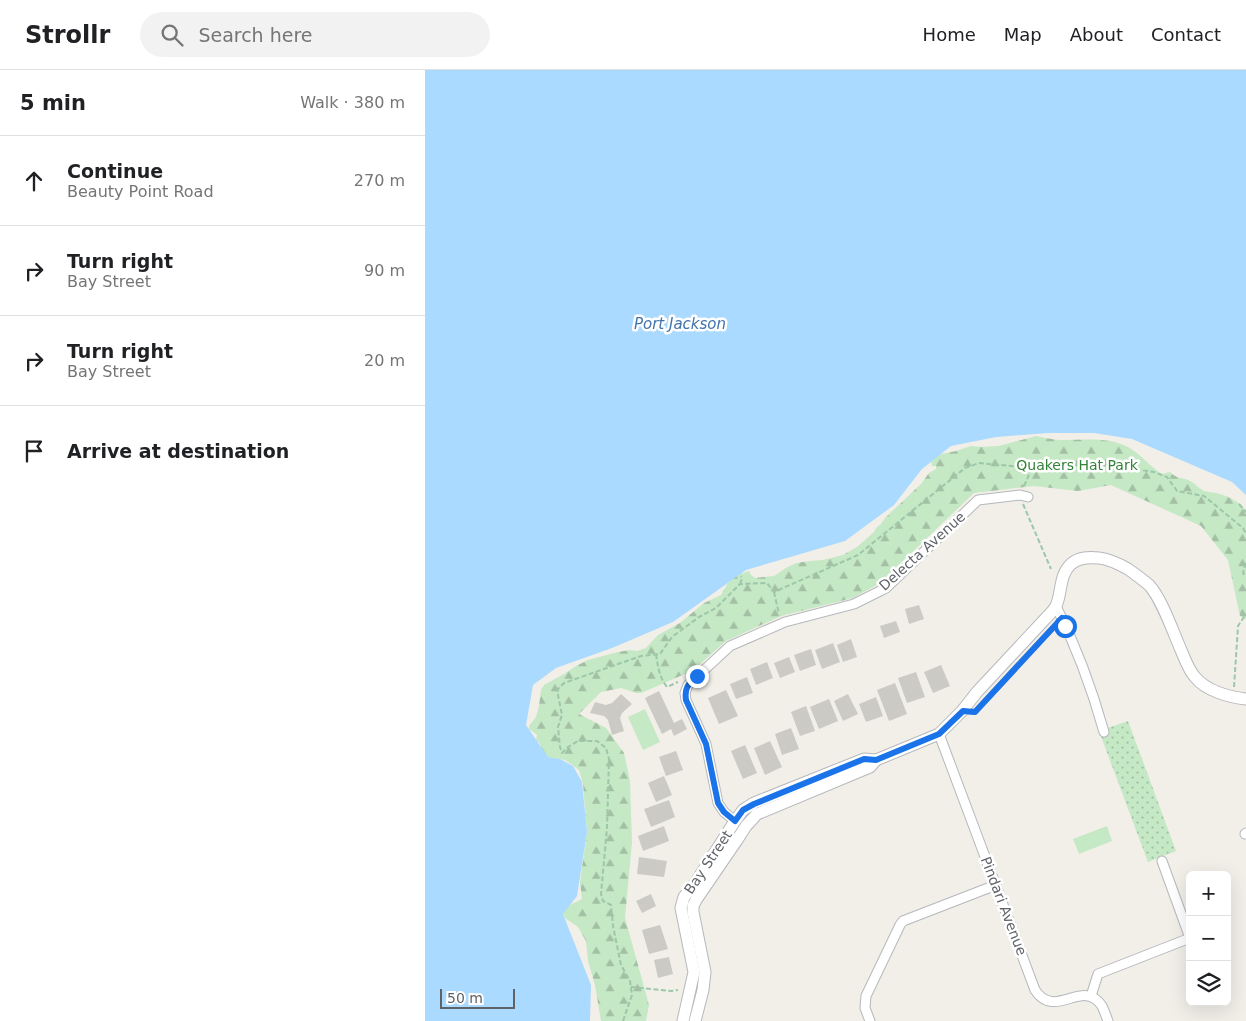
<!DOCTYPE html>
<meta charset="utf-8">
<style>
:root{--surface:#fff;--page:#f2f2f2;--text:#202124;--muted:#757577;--line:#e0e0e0}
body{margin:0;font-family:"DejaVu Sans",sans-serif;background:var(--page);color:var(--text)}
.controls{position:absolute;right:15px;bottom:15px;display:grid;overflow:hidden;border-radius:8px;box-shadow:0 5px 20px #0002}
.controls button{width:45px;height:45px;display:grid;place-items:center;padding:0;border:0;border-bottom:1px solid var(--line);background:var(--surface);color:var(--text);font:25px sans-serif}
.scale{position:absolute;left:15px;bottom:12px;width:75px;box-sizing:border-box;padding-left:5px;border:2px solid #5f6368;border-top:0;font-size:14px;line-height:18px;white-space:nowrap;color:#5f6368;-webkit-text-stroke:4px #fff;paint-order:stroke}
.stop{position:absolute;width:15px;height:15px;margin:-11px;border:4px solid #1a73e8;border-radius:50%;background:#fff}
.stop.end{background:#1a73e8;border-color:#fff;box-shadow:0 1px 5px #0008}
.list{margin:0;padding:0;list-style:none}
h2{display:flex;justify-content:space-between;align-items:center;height:65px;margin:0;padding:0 20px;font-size:21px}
h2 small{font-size:16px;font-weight:400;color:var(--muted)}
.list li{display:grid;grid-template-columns:32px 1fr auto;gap:15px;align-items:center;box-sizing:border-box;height:90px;padding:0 20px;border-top:1px solid var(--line)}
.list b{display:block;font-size:19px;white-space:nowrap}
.list p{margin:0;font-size:16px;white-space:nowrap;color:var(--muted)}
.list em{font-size:16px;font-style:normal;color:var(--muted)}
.icon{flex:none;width:28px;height:28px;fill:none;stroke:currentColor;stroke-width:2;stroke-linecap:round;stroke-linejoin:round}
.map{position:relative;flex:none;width:821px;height:951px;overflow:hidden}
header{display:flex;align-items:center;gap:30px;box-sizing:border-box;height:70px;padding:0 25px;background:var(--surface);border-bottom:1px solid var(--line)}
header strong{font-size:24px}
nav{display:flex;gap:28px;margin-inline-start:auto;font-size:18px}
.search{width:350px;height:45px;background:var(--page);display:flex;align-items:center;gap:12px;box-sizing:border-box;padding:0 18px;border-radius:28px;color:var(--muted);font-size:19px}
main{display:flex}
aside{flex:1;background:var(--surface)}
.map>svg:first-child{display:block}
</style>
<header>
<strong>Strollr</strong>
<div class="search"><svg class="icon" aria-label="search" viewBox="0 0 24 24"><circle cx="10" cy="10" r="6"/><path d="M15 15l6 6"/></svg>Search here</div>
<nav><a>Home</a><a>Map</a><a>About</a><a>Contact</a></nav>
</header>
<main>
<aside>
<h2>5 min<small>Walk · 380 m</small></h2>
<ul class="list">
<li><svg class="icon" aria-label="ahead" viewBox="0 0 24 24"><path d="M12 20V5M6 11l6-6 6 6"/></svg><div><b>Continue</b><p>Beauty Point Road</p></div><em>270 m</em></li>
<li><svg class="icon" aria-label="right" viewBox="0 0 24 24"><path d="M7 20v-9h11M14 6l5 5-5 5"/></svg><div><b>Turn right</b><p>Bay Street</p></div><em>90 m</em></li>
<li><svg class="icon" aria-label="right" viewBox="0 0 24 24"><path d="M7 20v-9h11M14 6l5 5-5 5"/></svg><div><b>Turn right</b><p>Bay Street</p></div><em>20 m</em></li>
<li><svg class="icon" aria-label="arrive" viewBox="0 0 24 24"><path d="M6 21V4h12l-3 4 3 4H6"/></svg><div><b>Arrive at destination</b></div></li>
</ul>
</aside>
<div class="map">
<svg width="821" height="951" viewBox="0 0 821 951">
<defs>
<pattern id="green-dots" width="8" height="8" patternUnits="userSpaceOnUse" patternTransform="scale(1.25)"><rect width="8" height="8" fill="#c5e8c5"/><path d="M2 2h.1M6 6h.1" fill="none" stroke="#a3c0a4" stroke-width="1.8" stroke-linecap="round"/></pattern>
<pattern id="forest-firs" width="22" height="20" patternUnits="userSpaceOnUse" patternTransform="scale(1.25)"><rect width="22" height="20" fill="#c5e8c5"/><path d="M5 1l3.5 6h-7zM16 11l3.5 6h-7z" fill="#a3c0a4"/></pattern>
</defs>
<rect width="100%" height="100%" fill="#f1efe8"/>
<path fill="url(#green-dots)" d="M703,651l48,130 -28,11 -49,-131z"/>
<path fill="url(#forest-firs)" d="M611,366c9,2 19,4 27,4 22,0 45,-3 65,7 13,7 22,20 34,27l8,-2c7,7 10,5 18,8 6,2 10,8 16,11 3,1 8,1 12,2 12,3 21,7 30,17v109l-6,-3 -12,-56 -27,-34 -90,-41 -33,6 -44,-5 -60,7 -94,90 -27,15 -72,18 -55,25 -34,30 -51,22h-5l-15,-5 -20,4 -22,22 27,14 18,25 6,28 2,62 -7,75 24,87 -3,16h-45l-6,-36 -7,-24 -2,-20 -8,-14 -13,-9 -2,-4 3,-7 16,-8 -2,-17 7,-50 -4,-48 -4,-14 -8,-6 -6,-4 -17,-3 -4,-4 -5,-11 -3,-1 1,-6 -8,-6v-3l7,-9 3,-11 2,-16 3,-5 20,-11 12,-8 12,-6 30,-8 12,-2 7,1 9,-3 12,-13 22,-12 24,-20 17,-8 7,-12 7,-6 2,-3h3l9,-3 2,4 4,3 19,-2 12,-8 10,-5 14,-2 13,-1 20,-5 14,-8 17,-15 3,-5 3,-2 6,-8 35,-33 8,-11 7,-4v-3h-4l-1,-5 6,-6 19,-4 15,-5 9,1 19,-1z"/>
<g fill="#c5e8c5">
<path d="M220,639l15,33 -17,8 -15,-33z"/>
<path d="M682,756l5,15 -33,13 -6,-15z"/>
</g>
<path fill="#aadaff" d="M0,0h821v425l-14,-13 -100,-43 -38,-6h-46l-52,4 -45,9 -29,23 -28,36 -49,36 -99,29 -73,52 -61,26 -56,20 -23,17 -7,40 22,32 12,2 13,7 9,16 5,50 -10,64 -14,18 28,71 -1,36h-165z"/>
<g fill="#cccac5">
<path d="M494,535l5,14 -15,5 -4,-15z"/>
<path d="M471,551l4,11 -16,6 -4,-12z"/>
<path d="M426,569l6,18 -14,5 -6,-17z"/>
<path d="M408,573l7,19 -18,7 -7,-19z"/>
<path d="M386,579l5,16 -16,6 -6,-16z"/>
<path d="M364,587l6,15 -15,6 -6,-15z"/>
<path d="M342,592l6,16 -17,7 -6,-16z"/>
<path d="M516,595l9,21 -17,7 -9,-21z"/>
<path d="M491,602l9,25 -18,6 -9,-25z"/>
<path d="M322,607l6,16 -17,6 -6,-15z"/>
<path d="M470,613l12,31 -18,7 -12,-31z"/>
<path d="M301,620l12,26 -19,8 -11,-26z"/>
<path d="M234,621l15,32 8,-4 5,10 -13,7 -3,-7 -9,5 -17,-36z"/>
<path d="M196,624l11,10 -10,9 -2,5 4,13 -12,4 -4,-15 -4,-4 -14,-3 5,-11 11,3 6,-2z"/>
<path d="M423,624l10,20 -15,7 -9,-20z"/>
<path d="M451,627l7,19 -17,6 -7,-18z"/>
<path d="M404,629l9,22 -19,8 -9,-22z"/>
<path d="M381,636l9,25 -15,5 -9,-24z"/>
<path d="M366,658l8,21 -17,6 -7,-21z"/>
<path d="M345,671l12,26 -17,8 -11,-27z"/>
<path d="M320,675l12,28 -14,6 -12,-28z"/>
<path d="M251,681l7,19 -17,6 -7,-19z"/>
<path d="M239,706l8,19 -16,7 -8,-19z"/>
<path d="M244,730l6,17 -24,10 -7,-18z"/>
<path d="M239,756l5,15 -26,10 -5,-15z"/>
<path d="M214,787l28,4 -3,16 -27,-3z"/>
<path d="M226,824l5,12 -14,7 -6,-12z"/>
<path d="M235,855l8,24 -19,5 -7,-24z"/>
<path d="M244,887l4,17 -15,4 -4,-18z"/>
</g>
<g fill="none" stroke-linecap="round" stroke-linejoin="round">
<g stroke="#b5b8bc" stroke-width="6">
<path id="service" d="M539,641l11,1 87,-94"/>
</g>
<g stroke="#b5b8bc" stroke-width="11">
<g id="minor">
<path d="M631,536c20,40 36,83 48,126"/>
<path d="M514,664l96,256c20,31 48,-13 67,16 2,4 4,10 6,15"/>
<path d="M310,751l-11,-9 -6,-9 -12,-59 -20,-44 -1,-7 3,-8 42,-39 55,-24 69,-18 32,-16 92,-88 42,-5 8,2"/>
<path d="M820,764l1,-1"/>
<path d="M737,791l28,77"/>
<path d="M666,926l7,-22 92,-36"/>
<path d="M445,951l-5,-13 1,-12 34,-71 3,-4 93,-36"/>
</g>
</g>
<g stroke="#b5b8bc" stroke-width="13">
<g id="tertiary">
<path d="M258,951l11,-49 -13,-64 3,-11 12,-15 39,-61 8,-11 11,-7 110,-44 12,1"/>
<path d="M270,951l8,-31 2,-18 -12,-60v-6l3,-6 41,-60 9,-14 11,-12 113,-47 6,-7 63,-26 23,-23 15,-19 69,-74c3,-3 7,-7 10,-12 6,-13 3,-31 15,-42 8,-7 18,-7 28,-6 10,1 20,6 29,11 7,5 14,10 21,16 13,14 24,47 32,65 4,9 7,19 14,27 11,14 34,20 51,22"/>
</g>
</g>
<g stroke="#9cc7a9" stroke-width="2" stroke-dasharray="5 2.5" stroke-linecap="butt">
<path d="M599,416l8,-18"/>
<path d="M598,434l28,65"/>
<path d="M814,434l7,8"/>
<path d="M821,493l-3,10 3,3"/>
<path d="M315,514l2,-6 -1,-2"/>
<path d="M349,522l5,22"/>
<path d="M231,584c2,13 3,23 11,33l11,-5"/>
<path d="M809,617l4,-61 8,-12"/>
<path d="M206,917l40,4 7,-1"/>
<path d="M198,951l9,-26 -2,-14 -9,-16 -8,-39 -2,-21 -8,-4 -2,-7 6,-66 2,-69 -3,-11 -9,-7h-19l-10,6 -6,6 -2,-6 -2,-20 4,-12 -5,-25 7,-7 77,-27 19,-2 12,-17 27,-20 17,-9 24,-24 27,-1 7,9 84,-37 107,-87 14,-5 53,5 68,-4 54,8 13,5 10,14 27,5 39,32 3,6"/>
</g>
<use href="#service" stroke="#fff" stroke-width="4.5"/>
<use href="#minor" stroke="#fff" stroke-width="9"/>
<use href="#tertiary" stroke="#fff" stroke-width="11"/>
</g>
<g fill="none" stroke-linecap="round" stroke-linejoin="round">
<path stroke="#1a73e8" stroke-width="6" d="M272,606c-8,8 -13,11 -11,24l20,44 12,59 6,9 11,9 8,-11 11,-6 110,-45 12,1 63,-26 24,-23 12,1 87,-94 3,8"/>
</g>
<g text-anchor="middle" stroke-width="5" stroke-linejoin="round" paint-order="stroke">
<g font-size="14" fill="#348238" stroke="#fff">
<text x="652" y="400">Quakers Hat Park</text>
</g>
<g font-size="14" fill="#5f6368" stroke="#fff">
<text transform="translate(497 481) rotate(-42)" y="5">Delecta Avenue</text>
<text transform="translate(283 792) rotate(-56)" y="5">Bay Street</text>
<text transform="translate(579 836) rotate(69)" y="5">Pindari Avenue</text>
</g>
<g font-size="15" font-style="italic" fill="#4174aa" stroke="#fff">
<text x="255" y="259">Port Jackson</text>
</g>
</g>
</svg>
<div class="controls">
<button>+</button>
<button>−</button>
<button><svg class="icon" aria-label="layers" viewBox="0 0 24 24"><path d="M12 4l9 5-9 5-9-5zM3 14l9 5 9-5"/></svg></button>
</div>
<div class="scale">50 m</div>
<div class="stop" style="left:640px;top:556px"></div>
<div class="stop end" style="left:272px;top:606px"></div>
</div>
</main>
